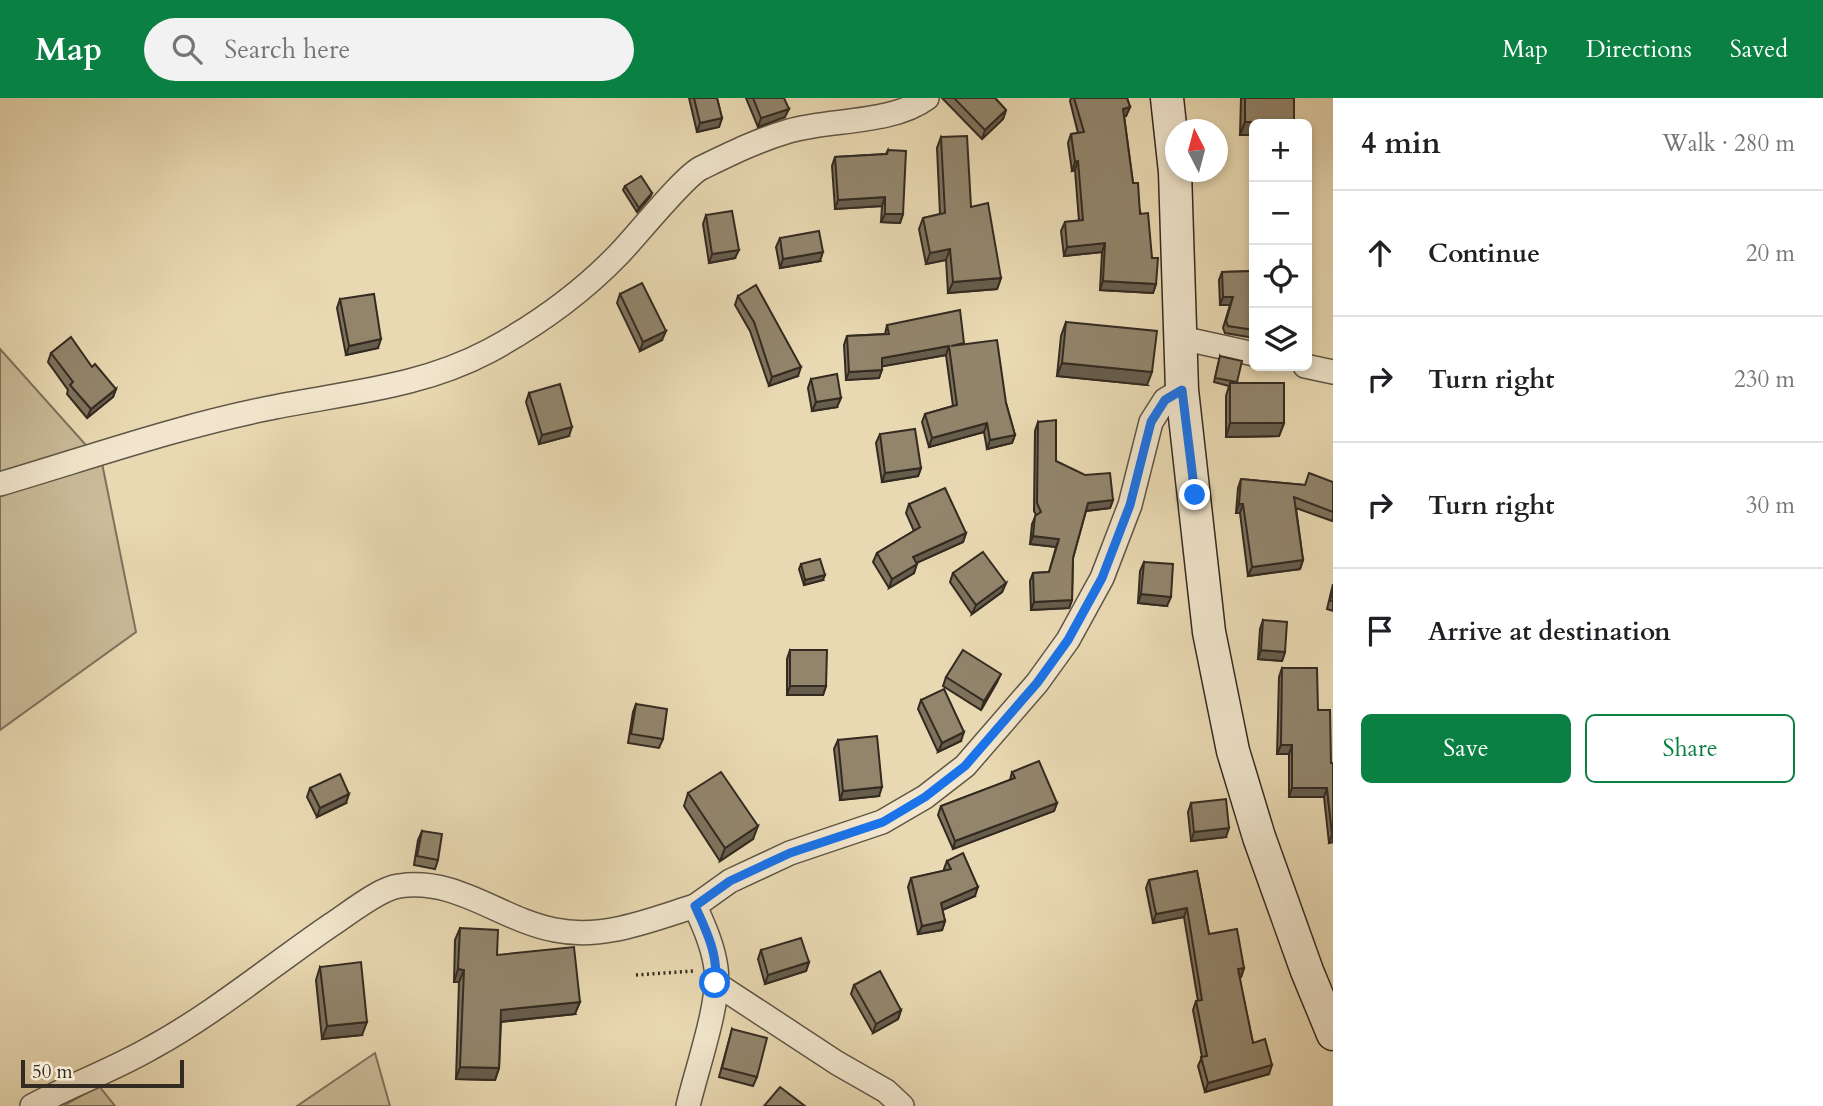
<!DOCTYPE html>
<meta charset="utf-8">
<style>
:root{--surface:#fff;--page:#f2f2f2;--text:#202124;--muted:#757577;--line:#e0e0e0;--accent:#0b8043}
body{margin:0;font-family:Cardo,serif;background:var(--page);color:var(--text)}
.controls{position:absolute;right:21px;top:21px;display:grid;overflow:hidden;border-radius:10px;box-shadow:0 4px 10px #0003}
.controls button{width:63px;height:63px;display:grid;place-items:center;padding:0;border:0;border-bottom:2px solid var(--line);background:var(--surface);color:var(--text);font:35px sans-serif}
.compass{position:absolute;left:1165px;top:21px;width:63px;height:63px;border-radius:50%;background:var(--surface);box-shadow:0 4px 10px #0003;rotate:354deg}
.scale{position:absolute;left:21px;bottom:18px;width:163px;box-sizing:border-box;padding-left:7px;border:4px solid #332a21;border-top:0;font-size:19px;line-height:24px;white-space:nowrap;color:#332a21;-webkit-text-stroke:5px #f1e6cd;paint-order:stroke}
.stop{position:absolute;width:21px;height:21px;margin:-16px;border:5px solid #1a73e8;border-radius:50%;background:#fff}
.stop.end{background:#1a73e8;border-color:#fff;box-shadow:0 2px 7px #0008}
.list{margin:0;padding:0;list-style:none}
h2{display:flex;justify-content:space-between;align-items:center;height:91px;margin:0;padding:0 28px;font-size:30px}
h2 small{font-size:23px;font-weight:400;color:var(--muted)}
.list li{display:grid;grid-template-columns:46px 1fr auto;gap:21px;align-items:center;box-sizing:border-box;height:126px;padding:0 28px;border-top:2px solid var(--line)}
.list b{display:block;font-size:26px;white-space:nowrap}
.list em{font-size:23px;font-style:normal;color:var(--muted)}
.actions{display:flex;gap:14px;padding:21px 28px}
.actions a{flex:1;padding:16px 0;border:2px solid var(--accent);border-radius:10px;text-align:center;font-size:24px;color:var(--accent)}
.actions .main{background:var(--accent);color:#fff}
.icon{flex:none;width:38px;height:38px;fill:none;stroke:currentColor;stroke-width:2;stroke-linecap:round;stroke-linejoin:round}
.map{position:relative;flex:none;width:1333px;height:1008px;overflow:hidden}
header{display:flex;align-items:center;gap:42px;box-sizing:border-box;height:98px;padding:0 35px;background:var(--accent);color:#fff}
header strong{font-size:33px}
nav{display:flex;gap:38px;margin-inline-start:auto;font-size:24px}
.search{width:490px;height:63px;background:var(--page);display:flex;align-items:center;gap:18px;box-sizing:border-box;padding:0 24px;border-radius:38px;color:var(--muted);font-size:26px}
main{display:flex}
aside{flex:1;background:var(--surface)}
.map>svg:first-child{display:block}
</style>
<header>
<strong>Map</strong>
<div class="search"><svg class="icon" aria-label="search" viewBox="0 0 24 24"><circle cx="10" cy="10" r="6"/><path d="M15 15l6 6"/></svg>Search here</div>
<nav><a>Map</a><a>Directions</a><a>Saved</a></nav>
</header>
<main>
<div class="map">
<svg width="1333" height="1008" viewBox="0 0 1333 1008">
<rect width="100%" height="100%" fill="#e9d9b2"/>
<filter id="stains"><feTurbulence type="fractalNoise" baseFrequency=".00286" numOctaves="4"/><feColorMatrix values="0 0 0 0 .2 0 0 0 0 .09 0 0 0 0 .02 0 0 0 .5 -.17"/></filter>
<radialGradient id="worn" r=".72"><stop offset=".6" stop-color="#630" stop-opacity="0"/><stop offset="1" stop-color="#630" stop-opacity=".3"/></radialGradient>
<g fill="#cabb99" stroke="#7e725d" stroke-width="2">
<path d="M0,251l102,114 34,169 -136,98z"/>
<path d="M375,955l15,53h-93z"/>
<path d="M99,988l16,20h-52z"/>
</g>
<g fill="none" stroke-linecap="round" stroke-linejoin="round">
<g stroke="#605645" stroke-width="26">
<g id="street">
<path d="M1181,240l73,16"/>
<path d="M1305,268l28,6"/>
<path d="M0,386c91,-27 182,-59 275,-77 75,-15 146,-20 214,-56 46,-25 92,-58 128,-95 18,-18 66,-79 84,-88 29,-14 57,-28 88,-37 41,-12 103,-7 138,-33"/>
<path d="M715,885l122,80 49,28 16,15"/>
<path d="M32,1008c39,-21 81,-36 119,-58 64,-35 120,-82 180,-123 17,-11 49,-37 68,-39 58,-9 102,34 156,44 48,10 95,-10 140,-24"/>
<path d="M688,1008c8,-35 33,-105 28,-138 -3,-22 -12,-42 -21,-62l35,-25 60,-28 92,-31 43,-25 40,-31 72,-83 31,-43 34,-62 28,-73 21,-83 14,-22 17,-10"/>
</g>
</g>
<g stroke="#332a21" stroke-width="35">
<path id="secondary" d="M1167,0l8,74 7,218 27,242 24,119 26,86 48,134 26,63"/>
</g>
<path stroke="#332a21" stroke-width="3.5" stroke-dasharray="2 3.5" stroke-linecap="butt" d="M636,877l58,-4"/>
<use href="#street" stroke="#f1e6cd" stroke-width="23"/>
<use href="#secondary" stroke="#f1e6cd" stroke-width="32"/>
</g>
<g fill="#7e725d" stroke="#332a21" stroke-width="2">
<path d="M689,0h28l5,20 -3,9 -22,5z"/>
<path d="M746,0h38l1,19 -27,10z"/>
<path d="M942,0h53l11,12 -3,9 -21,20z"/>
<path d="M1071,0h56l3,9 -4,9h-2l9,67 19,75 4,26 -3,9 -53,-3 2,-38 -38,4 -3,-25 4,-9 14,-1 -4,-51 -3,1 -4,-28 3,-9 7,-1 -8,-32z"/>
<path d="M1241,0h53l-1,26h-39v11h-14z"/>
<path d="M941,39l60,141 -4,11 -49,4 -2,-33 -20,4 -7,-35 4,-11 17,-4 -3,-66z"/>
<path d="M888,52l15,64 -3,9 -19,-1 1,-16 -47,3 -3,-43 3,-9 51,-3z"/>
<path d="M625,88l27,7 -2,4 -13,15 -14,-22z"/>
<path d="M706,117l29,43 -26,5 -6,-39z"/>
<path d="M780,140l40,23 -40,7 -4,-21z"/>
<path d="M1254,173v67l-29,-5 -2,-5 7,-23h-10l-1,-25 3,-8z"/>
<path d="M620,196l42,46 -22,11 -23,-48z"/>
<path d="M738,198l60,80 -29,10 -19,-55 -15,-26z"/>
<path d="M340,201l38,49 -32,7 -9,-47z"/>
<path d="M1066,224l81,63 -90,-9 4,-40z"/>
<path d="M887,227l77,19 42,59 9,32 -3,8 -25,6 -3,-17 -55,15 -7,-25 3,-8 28,-8 -7,-51 -64,11 -3,12 -33,2 -2,-35 3,-9 38,-2z"/>
<path d="M51,255l41,14 24,22 -3,8 -26,21 -20,-24 1,-4 -20,-28z"/>
<path d="M1220,258l16,27 48,40 -5,13 -53,1v-41l3,-10 -15,-4z"/>
<path d="M811,281l26,28 -25,4 -4,-23z"/>
<path d="M529,295l40,43 -30,8 -13,-42z"/>
<path d="M1038,324l18,39 57,39 -3,8 -24,3 -13,47 -1,42 -3,8 -38,2 -1,-29 3,-8 16,-1 7,-25 -26,-3 2,-20 4,-9 -2,-4 1,-80z"/>
<path d="M880,336l41,34 -3,8 -36,6 -6,-39z"/>
<path d="M1241,381l64,6 28,-3v36l-1,3 -36,-13 7,52 -3,9 -52,7 -8,-63h-4l2,-25z"/>
<path d="M909,406l57,29 -3,9 -47,21 -2,10 -25,15 -16,-26 4,-9 37,-22 -8,-18z"/>
<path d="M1144,464l23,44 -29,-3 2,-32z"/>
<path d="M801,466l22,16 -19,5 -5,-16z"/>
<path d="M953,475l53,10 -4,9 -30,22 -22,-32z"/>
<path d="M1333,486v27l-6,-2z"/>
<path d="M1263,522l22,32 -3,9 -24,-2 2,-30z"/>
<path d="M790,552l36,36 -3,9h-36v-36z"/>
<path d="M1282,570l36,42 15,132 -4,1 -5,-46h-35v-43h-12l2,-77z"/>
<path d="M946,579l51,5 -16,28 -38,-24z"/>
<path d="M921,602l40,41 -23,11 -20,-43z"/>
<path d="M636,606l27,35 -4,9 -31,-5 5,-31z"/>
<path d="M838,642l41,56 -39,4 -6,-51z"/>
<path d="M1012,674l45,31 -3,8 -101,38 -15,-34 3,-9 69,-26z"/>
<path d="M310,690l36,15 -29,14 -10,-20z"/>
<path d="M688,695l65,46 -33,22 -36,-55z"/>
<path d="M1191,705l35,34 -35,4 -3,-29z"/>
<path d="M422,733l16,29 -3,9 -21,-4 4,-25z"/>
<path d="M947,763l28,35 -33,14 3,11 -3,9 -24,4 -10,-47 3,-9 33,-7v-2z"/>
<path d="M1197,773l12,63 35,34 -3,9h-2l14,66 16,31 -64,18 -7,-26 4,-9 -9,-47 3,-9h2l-14,-84 -31,6 -7,-35 3,-8z"/>
<path d="M460,830l115,86 -74,8 -2,46 -4,12 -39,-1 3,-97h-5l1,-42z"/>
<path d="M761,852l48,12 -3,9 -41,13 -7,-25z"/>
<path d="M320,869l42,68 -40,4 -6,-59z"/>
<path d="M854,887l47,25 -3,9 -25,14 -22,-39z"/>
<path d="M732,931l25,48 -4,9 -34,-9z"/>
</g>
<g fill="#665d4c" stroke="#332a21" stroke-width="2">
<path d="M1130,9l-4,9 -6,2 3,-9z"/>
<path d="M789,11l-4,8 -27,10 3,-9z"/>
<path d="M1006,12l-3,9 -21,20 3,-9z"/>
<path d="M722,20l-3,9 -22,5 3,-9z"/>
<path d="M1245,24h49l-1,2h-39v11h-14z"/>
<path d="M1078,63l-3,9 -3,1 3,-9z"/>
<path d="M652,95l-2,4 -13,15 2,-4z"/>
<path d="M885,99l-3,9 -47,3 3,-9z"/>
<path d="M885,116h18l-3,9 -19,-1z"/>
<path d="M1105,145l-3,9 -38,4 3,-9z"/>
<path d="M950,151l-4,11 -20,4 4,-11z"/>
<path d="M739,152l-4,8 -26,5 3,-9z"/>
<path d="M823,154l-3,9 -40,7 3,-9z"/>
<path d="M1001,180l-4,11 -49,4 5,-11z"/>
<path d="M1103,183l53,3 -3,9 -53,-3z"/>
<path d="M1223,199h10l-3,8h-10z"/>
<path d="M666,233l-4,9 -22,11 3,-9z"/>
<path d="M381,241l-3,9 -32,7 3,-9z"/>
<path d="M949,248l-3,9 -67,12 3,-9z"/>
<path d="M1062,265l90,9 -5,13 -90,-9z"/>
<path d="M801,269l-3,9 -29,10 3,-9z"/>
<path d="M882,272l-3,8 -33,2 3,-8z"/>
<path d="M116,291l-3,8 -26,21 4,-9z"/>
<path d="M841,300l-4,9 -25,4 4,-9z"/>
<path d="M987,325l-3,9 -55,15 3,-9z"/>
<path d="M1230,325h54l-5,13 -53,1z"/>
<path d="M572,329l-3,9 -30,8 3,-9z"/>
<path d="M1015,337l-3,8 -25,6 3,-9z"/>
<path d="M921,370l-3,8 -36,6 3,-9z"/>
<path d="M1113,402l-3,8 -25,3 3,-8z"/>
<path d="M1239,406h4l-3,9h-4z"/>
<path d="M966,435l-3,9 -53,24 3,-9z"/>
<path d="M1033,438l26,3 -3,8 -26,-3z"/>
<path d="M1303,462l-3,9 -52,7 4,-9z"/>
<path d="M917,466l-3,9 -25,15 3,-9z"/>
<path d="M825,477l-2,5 -19,5 1,-5z"/>
<path d="M1006,485l-4,9 -30,22 4,-9z"/>
<path d="M1141,496l30,3 -4,9 -29,-3z"/>
<path d="M1072,502l-3,8 -38,2 3,-8z"/>
<path d="M1261,552l24,2 -3,9 -24,-2z"/>
<path d="M1001,576l-4,8 -16,28 3,-9z"/>
<path d="M790,588h36l-3,9h-36z"/>
<path d="M964,634l-3,9 -23,11 4,-9z"/>
<path d="M1281,647h11l-3,9h-12z"/>
<path d="M882,689l-3,9 -39,4 3,-9z"/>
<path d="M1292,690h35l-3,9h-35z"/>
<path d="M349,696l-3,9 -29,14 3,-9z"/>
<path d="M1057,705l-3,8 -101,38 2,-8z"/>
<path d="M758,728l-5,13 -33,22 5,-13z"/>
<path d="M1229,730l-3,9 -35,4 3,-9z"/>
<path d="M1332,736h1v8l-4,1z"/>
<path d="M978,789l-3,9 -37,16 3,-9z"/>
<path d="M1187,810l-3,9 -31,6 3,-9z"/>
<path d="M945,823l-3,9 -24,4 4,-8z"/>
<path d="M809,864l-3,9 -41,13 3,-9z"/>
<path d="M1244,870l-3,9 -6,1 3,-9z"/>
<path d="M458,871l6,1 -5,12h-5z"/>
<path d="M580,904l-5,12 -78,8 4,-12z"/>
<path d="M901,912l-3,9 -25,14 3,-9z"/>
<path d="M367,924l-5,13 -40,4 5,-13z"/>
<path d="M1272,967l-3,9 -64,18 3,-9z"/>
<path d="M460,969l39,1 -4,12 -39,-1z"/>
</g>
<g fill="#92856c" stroke="#332a21" stroke-width="2">
<path d="M694,0h23l5,20 -22,5z"/>
<path d="M753,0h31l5,11 -28,9z"/>
<path d="M954,0h41l11,12 -21,20z"/>
<path d="M1074,0h53l3,9 -7,2 10,74h5l2,31 8,-1 4,45h6l-2,26 -53,-3 2,-38 -38,4 -2,-25 18,-2 -5,-59 -3,1 -4,-28 13,-2z"/>
<rect x="1245" y="0" width="49" height="24"/>
<path d="M967,38l4,71 17,-4 13,75 -48,4 -3,-33 -20,4 -7,-35 22,-5 -4,-76z"/>
<path d="M888,52l18,1 -3,63h-18v-17l-47,3 -3,-43 52,-3z"/>
<path d="M641,78l11,17 -13,15 -14,-22z"/>
<path d="M732,113l7,39 -27,4 -6,-39z"/>
<path d="M819,133l4,21 -40,7 -3,-21z"/>
<path d="M1254,173v59l-26,-4 -2,-5 7,-24h-10l-1,-25z"/>
<path d="M642,185l24,48 -23,11 -23,-48z"/>
<path d="M756,187l45,82 -29,10 -18,-55 -16,-26z"/>
<path d="M374,196l7,45 -32,7 -9,-47z"/>
<path d="M960,212l4,33 -13,3 46,-6 9,63 9,32 -25,5 -3,-17 -55,15 -7,-24 32,-9 -8,-59 -67,12v12l-33,2 -2,-36 42,-2 -2,-9z"/>
<path d="M1066,224l91,9 -5,41 -90,-9z"/>
<path d="M71,239l21,30 3,-3 21,25 -25,20 -21,-24 3,-3 -22,-29z"/>
<path d="M1220,258l22,5 -5,21 -22,-4z"/>
<path d="M837,276l4,24 -25,4 -5,-23z"/>
<rect x="1230" y="285" width="54" height="40"/>
<path d="M560,286l12,43 -30,8 -13,-42z"/>
<path d="M1056,322v41l29,14 25,-2 3,27 -25,3 -15,55 -1,42 -38,2 -1,-29 16,-1 10,-33 -26,-3 2,-20 6,-4 -4,-9 1,-81z"/>
<path d="M915,331l6,39 -36,5 -5,-39z"/>
<path d="M1309,375l24,9v30l-39,-15 9,63 -51,7 -9,-63h-4l2,-25 64,6z"/>
<path d="M945,390l21,45 -53,24 4,7 -25,15 -15,-26 43,-26 -11,-23z"/>
<path d="M983,454l23,31 -30,22 -23,-32z"/>
<path d="M820,461l5,16 -20,5 -4,-16z"/>
<path d="M1144,464l29,2 -2,33 -30,-3z"/>
<path d="M1333,490v13h-3z"/>
<path d="M1263,522l24,2 -2,30 -24,-2z"/>
<path d="M790,552h37l-1,36h-36z"/>
<path d="M963,552l38,24 -17,27 -38,-24z"/>
<path d="M1282,570h35l1,42h12l1,53h2v71h-1l-5,-46h-35v-43h-11z"/>
<path d="M944,591l20,43 -22,11 -21,-43z"/>
<path d="M636,606l31,5 -4,30 -32,-5z"/>
<path d="M877,638l5,51 -39,4 -5,-51z"/>
<path d="M1039,663l18,42 -102,38 -14,-35 74,-28 -3,-6z"/>
<path d="M721,674l37,54 -33,22 -37,-55z"/>
<path d="M340,676l9,20 -29,14 -10,-20z"/>
<path d="M1226,701l3,29 -35,4 -3,-29z"/>
<path d="M422,733l20,3 -4,26 -21,-4z"/>
<path d="M963,755l15,34 -37,16 4,18 -23,5 -11,-48 40,-9 -4,-8z"/>
<path d="M1197,773l12,63 28,-5 7,39 -6,1 15,74 12,-4 7,26 -64,18 -7,-26 6,-1 -11,-55 6,-1 -15,-92 -31,6 -7,-34z"/>
<path d="M460,830l38,2 -1,25 77,-8 6,55 -79,8 -2,58 -39,-1 4,-97 -6,-1z"/>
<path d="M801,840l8,24 -41,13 -7,-25z"/>
<path d="M361,864l6,60 -40,4 -7,-59z"/>
<path d="M880,873l21,39 -25,14 -22,-39z"/>
<path d="M732,931l35,9 -10,39 -35,-9z"/>
<path d="M780,989l25,19h-41z"/>
</g>
<g fill="none" stroke-linecap="round" stroke-linejoin="round">
<path stroke="#1a73e8" stroke-width="9" d="M715,885c4,-27 -9,-53 -20,-77l35,-25 60,-28 93,-31 42,-25 40,-31 72,-83 31,-43 34,-62 28,-73 21,-83 14,-22 17,-10 13,105"/>
</g>
<rect width="100%" height="100%" filter="url(#stains)"/>
<rect width="100%" height="100%" fill="url(#worn)"/>
</svg>
<div class="controls">
<button>+</button>
<button>−</button>
<button><svg class="icon" aria-label="locate" viewBox="0 0 24 24"><circle cx="12" cy="12" r="6"/><path d="M12 2v4M12 18v4M2 12h4M18 12h4"/></svg></button>
<button><svg class="icon" aria-label="layers" viewBox="0 0 24 24"><path d="M12 4l9 5-9 5-9-5zM3 14l9 5 9-5"/></svg></button>
</div>
<svg class="compass" viewBox="-18 -18 36 36"><path d="M0-13l5 13h-10z" fill="#e53935"/><path d="M0 13l5-13h-10z" fill="#757577"/></svg>
<div class="scale">50 m</div>
<div class="stop" style="left:715px;top:885px"></div>
<div class="stop end" style="left:1195px;top:397px"></div>
</div>
<aside>
<h2>4 min<small>Walk · 280 m</small></h2>
<ul class="list">
<li><svg class="icon" aria-label="ahead" viewBox="0 0 24 24"><path d="M12 20V5M6 11l6-6 6 6"/></svg><div><b>Continue</b></div><em>20 m</em></li>
<li><svg class="icon" aria-label="right" viewBox="0 0 24 24"><path d="M7 20v-9h11M14 6l5 5-5 5"/></svg><div><b>Turn right</b></div><em>230 m</em></li>
<li><svg class="icon" aria-label="right" viewBox="0 0 24 24"><path d="M7 20v-9h11M14 6l5 5-5 5"/></svg><div><b>Turn right</b></div><em>30 m</em></li>
<li><svg class="icon" aria-label="arrive" viewBox="0 0 24 24"><path d="M6 21V4h12l-3 4 3 4H6"/></svg><div><b>Arrive at destination</b></div></li>
</ul>
<div class="actions"><a class="main">Save</a><a>Share</a></div>
</aside>
</main>
